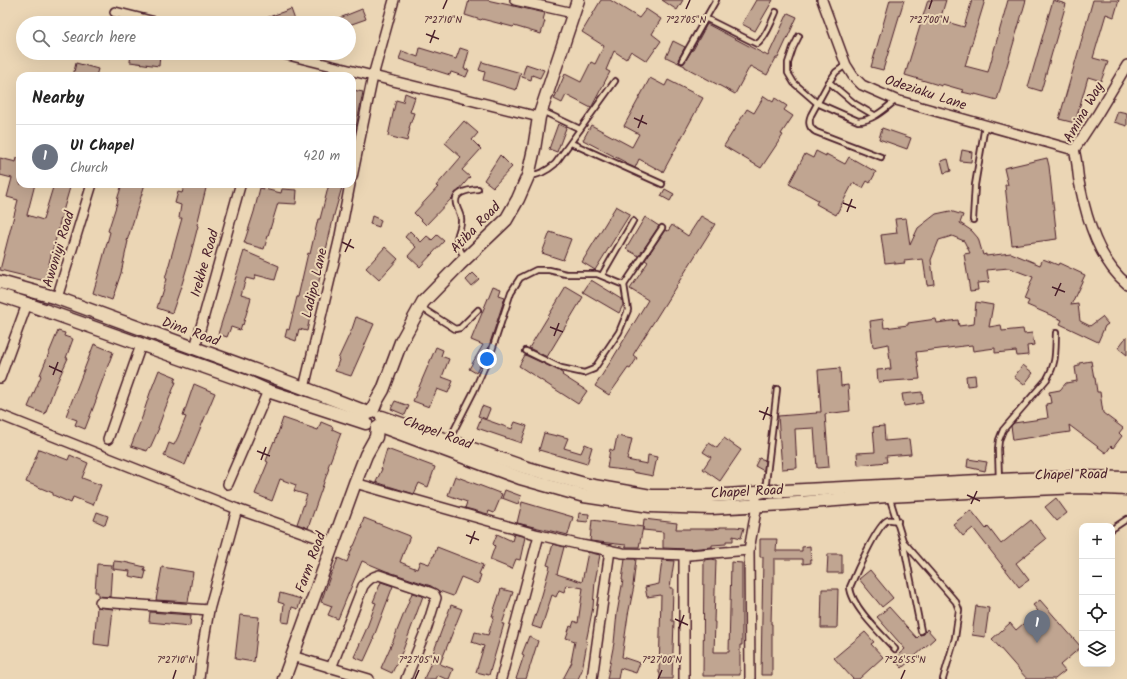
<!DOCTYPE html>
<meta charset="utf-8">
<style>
:root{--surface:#fff;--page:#f2f2f2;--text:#222;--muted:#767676;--line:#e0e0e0;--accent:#d1495b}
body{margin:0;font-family:Kalam,sans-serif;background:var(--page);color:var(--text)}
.controls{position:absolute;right:12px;bottom:12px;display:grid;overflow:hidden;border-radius:8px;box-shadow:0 4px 16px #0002}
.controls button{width:36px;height:36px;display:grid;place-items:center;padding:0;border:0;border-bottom:1px solid var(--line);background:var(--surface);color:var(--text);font:20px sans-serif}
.you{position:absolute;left:487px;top:359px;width:14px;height:14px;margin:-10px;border:3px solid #fff;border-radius:50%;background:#1a73e8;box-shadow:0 0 0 6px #1a73e833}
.badge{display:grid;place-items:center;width:26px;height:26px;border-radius:50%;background:var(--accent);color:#fff;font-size:13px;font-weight:700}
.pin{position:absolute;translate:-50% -33px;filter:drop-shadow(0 1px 2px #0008)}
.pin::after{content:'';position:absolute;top:21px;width:14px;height:12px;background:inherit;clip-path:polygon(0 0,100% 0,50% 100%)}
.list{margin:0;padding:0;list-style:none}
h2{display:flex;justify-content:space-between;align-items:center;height:52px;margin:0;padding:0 16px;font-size:17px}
h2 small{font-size:13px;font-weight:400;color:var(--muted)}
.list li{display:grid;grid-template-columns:26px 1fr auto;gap:12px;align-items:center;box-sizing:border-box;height:64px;padding:0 16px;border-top:1px solid var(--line)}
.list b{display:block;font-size:15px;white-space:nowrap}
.list p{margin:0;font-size:13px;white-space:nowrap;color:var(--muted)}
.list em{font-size:13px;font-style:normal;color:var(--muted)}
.icon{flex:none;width:22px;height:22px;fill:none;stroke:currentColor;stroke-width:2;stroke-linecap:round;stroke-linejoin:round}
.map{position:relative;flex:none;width:1127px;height:679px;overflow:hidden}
.search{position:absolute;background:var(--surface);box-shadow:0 4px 16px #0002;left:16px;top:16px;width:340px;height:44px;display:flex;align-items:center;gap:10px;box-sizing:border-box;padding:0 14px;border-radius:22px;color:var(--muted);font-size:15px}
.panel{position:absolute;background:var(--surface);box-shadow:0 4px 16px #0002;left:16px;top:72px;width:340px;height:116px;border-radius:12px}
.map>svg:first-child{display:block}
</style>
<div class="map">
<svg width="1127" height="679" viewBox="0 0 1127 679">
<rect width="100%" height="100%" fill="#ebd6b5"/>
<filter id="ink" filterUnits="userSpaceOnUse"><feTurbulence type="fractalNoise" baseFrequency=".025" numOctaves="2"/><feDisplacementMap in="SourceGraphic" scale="8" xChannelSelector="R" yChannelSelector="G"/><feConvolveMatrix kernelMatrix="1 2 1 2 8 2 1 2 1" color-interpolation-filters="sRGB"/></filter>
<g filter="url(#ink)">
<g fill="#c0a591" stroke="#4a1f2b">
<path d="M469,0h18l58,13 -2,7 2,1 -4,13 -27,-8 -1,1 -31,-8 -1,1 -16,-5z"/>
<path d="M601,0h9l29,18 7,-9 15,10 -9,15 9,7 -14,20 -16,-10 -5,8 -12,-8 -8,19 4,2 -19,36 -25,-13 -4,8 -8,-4 11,-25 16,8 10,-20 4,2 9,-18 -22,-14z"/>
<path d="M662,0h21l-6,10z"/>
<path d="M756,0h17l-18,31 -13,-7z"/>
<path d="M890,0h14l-21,70 -12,-3z"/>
<path d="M928,0h18l-6,20 24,7 8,-27h13l-20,66 23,6 20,-72h18l-29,100 -22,-6v1l-13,-3 1,-2 -21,-6v2l-37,-11z"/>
<path d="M1053,0l13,4 -25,87 -13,-4z"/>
<path d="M1093,0h26l-5,17 -8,-3 -13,44 15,4 -4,11 -3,8 -13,-4 -13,46 -16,-4z"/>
<path d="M291,9l4,11 -9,3h-30l-1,-1z"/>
<path d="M362,9l4,10 -17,6v-2h-22z"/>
<path d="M788,13l9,4 -19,41h-2l-9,17 -17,-9 -15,28 -50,-27v-1l-19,-9 7,-16 12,6 -7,13 3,3h3l8,-13h1l14,-26 61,32z"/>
<path d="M420,48l36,11 4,-11 9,3 -5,18 5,1 -3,7 -15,-5 -1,3 -51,-16 3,-8 16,6z"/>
<path d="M131,53h29l-1,13 -29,-4z"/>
<path d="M482,62l39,11 -5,17 -33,-10 2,-8 -6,-2z"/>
<path d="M76,63l22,6 -2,7h-23z"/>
<path d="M526,64l18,6 -4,8 -8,-3 -1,5 -9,-3z"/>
<path d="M650,78l15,8 3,-6 35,18 -40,74 -24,-13 -4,9 -11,-5 1,-1 -42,-22 8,-15 41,22 7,-13 -15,-8z"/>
<path d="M353,90l10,2 -8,41h-3v-36z"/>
<path d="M405,93l10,4 -5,15 4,1 -5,15h1l-3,13 -19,-5 8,-36 7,2z"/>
<path d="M764,96l9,6 2,-4 12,8 -3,4 9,6 -12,18 2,1 -22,33 -37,-22 23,-37 7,4z"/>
<path d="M1118,111l9,2v13l-13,-4z"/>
<path d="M464,121l14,12 -6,7 9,9 -19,21 8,7 -17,20 -27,28 -12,-12 24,-26 -2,-1 25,-29 -16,-14z"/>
<path d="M558,124l8,4 -9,24 -8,-3z"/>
<path d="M882,128l29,10 -4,11 -28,-10z"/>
<path d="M962,150l10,2 -1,10 -11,-1z"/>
<path d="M816,151l10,5v-2l19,10 4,-7 27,15 -6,11 -3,-2 -4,7 -10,-5 -17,32 -20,-11 2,-4 -29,-16 16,-30 8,4z"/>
<path d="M500,155l12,12 -19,20 -9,-7z"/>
<path d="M0,158l16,4 1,-4h3v26h15l-8,31 16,5 11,-36h17l-12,41h1l-9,30 -6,26 -45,-11 18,-70 -11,-3 5,-19 -12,-3z"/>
<path d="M1047,158l2,8 8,73 -45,6 -7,-60h3l-4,-17z"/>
<path d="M948,159l3,12 -7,2 -3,-12z"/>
<path d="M122,184h23l-18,57h1l-7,32 -9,27 -19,-7 7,-24 10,-37 -2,-1 10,-31h-1z"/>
<path d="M185,184h22l-10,41 1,1 -8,31 -8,27 -10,29 -15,-5 9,-29h-1l17,-61h-3l2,-13 -6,-2 3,-11 4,1z"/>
<path d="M329,184h14l-9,31 -20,88h-1l-6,28 -8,-2 -3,12 -11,-4 2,-8 2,1 8,-33h1l10,-44 2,1 8,-35h2z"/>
<path d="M260,188l21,5 1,-4 15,1 -1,14 -18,-1 -14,46 -18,-5v-1h-2l10,-31z"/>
<path d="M665,189l9,5 -4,7 -9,-5z"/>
<path d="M616,206l14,8 -35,56 -13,-8z"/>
<path d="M950,211l13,4 -3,8 12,8 6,7 5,17 3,-1v2l25,-3 29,12 3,-6 15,6 1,-2 26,12 -14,30 7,-1 2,17 10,5 12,-9 6,7 -3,2 -7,16 -38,-18 2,-4 -35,-15 2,-4 -5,-2 9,-22 -24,-9 -22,2 2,12 -12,1 1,7 -8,1 -6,-37 6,-1 -6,-12 -12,-5 -13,4 -8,20 3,24 -7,1 -4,-26 -19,2 1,2 -10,1v-2l-10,1 -4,-28 16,-2 -2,-14 11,-1 4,27 8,-17 18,-14z"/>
<path d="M372,216l9,4 -2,7 -9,-3z"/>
<path d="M701,216l14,8 -82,131 4,3 -7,11 -2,-1 -19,27 -14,-9 18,-28 35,-58 -18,-11 18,-27 -3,-2 20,-30 3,1 4,-6 16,11z"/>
<path d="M645,217l14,9 -20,30 -13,-7z"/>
<path d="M410,231l11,11 6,-6 5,4 5,-5 7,6 -24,26 -12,-11 8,-9 -11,-10z"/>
<path d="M550,232l21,7 -8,21 -21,-7z"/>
<path d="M385,247l13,12 -19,21 -13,-12z"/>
<path d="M244,251l35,15 -4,14 -19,-5 -2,5 -8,-2 -5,17 10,3 -8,27 -1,-1 -2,6 -9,-3 -4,10 -9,-3z"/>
<path d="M473,273l6,6 -8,7 -5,-6z"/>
<path d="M591,280l31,19 1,6 -4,8 -36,-21z"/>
<path d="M493,286l8,3 -2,6 6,2 -17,52 -12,24 -7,-4 14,-24 -12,-5z"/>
<path d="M566,287l17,10 -36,60 -18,-9z"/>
<path d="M976,302l17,3 -4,22 12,-2 1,6 21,-2 1,5 8,-1 2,12 -7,1 1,9 -11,1 -1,-5 -21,2v-5l-22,3 -1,-6 -56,7 4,27 -42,3 -1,-12 14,-1 -3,-25 -15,3 -3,-26 13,-2 1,9 24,-3v-2l28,-4 1,4 21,-3 1,6 15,-2z"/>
<path d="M356,317l18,7 -23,52 -16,-5 4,-11 -1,-1 14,-30z"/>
<path d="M58,331l7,2 -1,3 9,3 -7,19h2l-14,31 -9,25 -17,-7 13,-31 -1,-1z"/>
<path d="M1127,336v19l-9,-7z"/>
<path d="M94,344l19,8 -17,46h1l-12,31 -10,-4 2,-5 -11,-4z"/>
<path d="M436,347l7,3 -2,6 8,3 -7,18 11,4 -5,12 -11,-4 -8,18 -16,-6z"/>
<path d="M525,355l33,15 5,4 -1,1 25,16 -9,13 -59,-38z"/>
<path d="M1091,361l3,17h1l2,14h3l3,21 20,15 -4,5 3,3 -9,12 -2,-2 -5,7 -37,-28 1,7 -57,8 -2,-14 3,-3 34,-5 -2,-14 5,-1 -2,-11 11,-2 6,-7 11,-2 -2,-14 4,-1v-3z"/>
<path d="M1023,365l10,8 -9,12 -10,-8z"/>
<path d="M840,368l1,18 7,-1 2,26 -25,3 4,53 -12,1 -3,-40 -19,1 2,39 -15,1 -4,-53 39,-3 -1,-1h5l-3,-42z"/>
<path d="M159,370l17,7 -2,5h2l-11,27 -7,19h1l-9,20 -1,-1 -2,4 -16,-5 12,-31v-1l7,-21z"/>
<path d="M975,375l1,10 -9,1 -1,-10z"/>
<path d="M194,384l21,9 -30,72 -21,-9 5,-13 5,2 4,-8 8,-20 -3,-1z"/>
<path d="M922,392l1,11 -19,3 -2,-12z"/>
<path d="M395,401l14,5 -4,9 -14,-6z"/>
<path d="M482,406l8,3 -4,10 -8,-3z"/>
<path d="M283,418l35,12 3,-8 12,5 -1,2 9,4 -13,34 1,1 -21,60 -11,-4 10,-29 -13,-4 2,-6 -16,-6 -8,22 -17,-7 13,-32 -2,-1 8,-20 1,1z"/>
<path d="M481,418l31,11 3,-7 12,4 -6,17 -44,-15z"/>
<path d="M884,426l1,15 24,-2 2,15 -25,2 1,6 -29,3 -1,-12 18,-1 -2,-25z"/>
<path d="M544,433l13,3v-1l11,3 -4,10 17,5 4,-9 7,3 -5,17 -48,-14z"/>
<path d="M617,436l15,3 -5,21 20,4 1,-9 9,2 -4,19 -21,-4v-1l-25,-3 3,-19 4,2z"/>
<path d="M724,438l17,12 -21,31 -17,-12 8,-12 -8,-5 6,-9 8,5z"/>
<path d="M39,449l29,11 2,-5 18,8 -6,15 19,7 -8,20 -20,-8 -2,6 -18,-8v-2l-27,-11z"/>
<path d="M387,449l48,18 -7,20 -9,-4 -5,11 -29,-9 -9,-3 6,-13h-1z"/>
<path d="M759,458l6,2 -1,11 -9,-5z"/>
<path d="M968,459l19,3 -2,9 -18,-4z"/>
<path d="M455,476l47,18 -8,19 -5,-2 -1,3 -23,-6 2,-6 -19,-7z"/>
<path d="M505,490l16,6 -3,8 -16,-6z"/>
<path d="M1056,498l11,15 -10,8 -12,-14z"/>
<path d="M522,502l51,15 -5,18 -51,-12z"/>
<path d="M971,510l15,19 2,-2 13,17 30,-24 15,19 -30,24 13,17 -10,7 -46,-59 -10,8 -10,-12z"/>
<path d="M97,512l11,4 -3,9 -11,-5z"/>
<path d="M579,513l10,1 -1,8 -10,-1z"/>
<path d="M364,518l46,18 -10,26 17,7 3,-8 9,3 4,-8h1l3,-9 46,18 -4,9 2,1 -3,9 -17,-7 -8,19 -14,-5 -8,-5 -45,-15 -24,-10 -24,58 -10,-4 4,-9 -11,-4 11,-31h1l5,-13 9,4 6,-16h1l8,-19h-1z"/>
<path d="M644,519l33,4 -1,6h37l7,-1v-1h16l8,1 -3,10 -8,-2v5h-7v3l-14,1v2l-23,2 -26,-1v-16l-20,-2z"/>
<path d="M592,520l51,7 -4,20h-13v-2l-36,-4z"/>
<path d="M497,534l15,7 2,-7 11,3 -5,23 -4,-1 -4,10 -22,-9 5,-14 -2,-2z"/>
<path d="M760,539h17l-1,12h26v-4l8,-1 1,17 -8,1v-5h-29v25h-2l-1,40h1v51h-11l2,-118h-3z"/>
<path d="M553,544l11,3 -7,27 25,8 6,-30 12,3 -5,26 -2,26 -7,35 1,1 -5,27 -4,9h-15l9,-17h-1l4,-21 -9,-3 4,-12 2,1 2,-6 4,2 5,-35 -17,-3 -2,7 -5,-2 -3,7 -4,-2 -11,34 -9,-3 10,-31 8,-29 -3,-1z"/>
<path d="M828,554h14v19h-15z"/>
<path d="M625,559h11l-3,27h1l-6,29 -6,42 18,6 -4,10 -16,-5 -2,11h-11l7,-36 3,-30 6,-33h-1z"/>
<path d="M712,559l4,1 -2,62h1l-1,30h15l2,-90 11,1v82h-2v30h-25v1h-12l1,-116z"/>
<path d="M662,560l12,1 -4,27h3l-1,33h2l-2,58h-12v-6h-1l2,-78 -14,2 -2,-10 14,-3z"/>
<path d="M114,561l10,1 21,5 -1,4h2l-2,8 -15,-3 1,-5 -17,-2z"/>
<path d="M97,564l15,1 -2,32 -12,-1v-4h-3z"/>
<path d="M162,567l31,5 -5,30 -32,-2z"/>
<path d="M870,570l23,28 -11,9 -23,-28z"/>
<path d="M381,582l12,4 -20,53h1l-10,22 -10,-4 12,-27 10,-27 -3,-1z"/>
<path d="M501,589l12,3 -11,32h2l-15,51 -13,-3 8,-26 -12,-4 3,-10 13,3 6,-19h-2z"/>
<path d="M822,589h16l-1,39h-16z"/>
<path d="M280,593l21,6 -3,10 -6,-2 -3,16 -7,-1 2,-18 -6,-2z"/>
<path d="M412,593l11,3 -20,54 -11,23 -11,-5 12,-27z"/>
<path d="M1040,600l41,47 -21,18 5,6 -10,8h-28l-35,-40 18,-16 6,7 22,-19 -5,-6z"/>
<path d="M451,605l11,4 -22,55 13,5 -4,10h-3l-9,-4 -2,4h-11l9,-22 -1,-1z"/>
<path d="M976,606l13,2 -4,29 -13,-2z"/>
<path d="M97,607l16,2 -4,37 -15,-2z"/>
<path d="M889,607l28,31 3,-3 4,-1 3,-5 8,9 -33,30 -9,-9 12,-10 -28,-32z"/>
<path d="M150,612l41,3 -1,11 -41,-4z"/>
<path d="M240,615l19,2 -5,45 -19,-3z"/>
<path d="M865,632l9,10 -3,2 12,13 -24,22h-6l-19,-21z"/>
<path d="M529,636l9,5 -12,38h-10l8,-24 -2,-1z"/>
</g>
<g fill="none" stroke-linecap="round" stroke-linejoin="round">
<g stroke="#4a1f2b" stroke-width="8">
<g id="service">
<path d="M705,18l52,26c8,-5 15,-23 19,-32"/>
<path d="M799,36l-6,12 -5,15v10l6,10 23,20 41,18c14,0 27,-12 38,-21"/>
<path d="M682,60l34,-60"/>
<path d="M846,65l-10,7 -7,10 -18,33c-3,7 -2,13 5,17l65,25"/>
<path d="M829,82l26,22 19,11"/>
<path d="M542,111l38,18"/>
<path d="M571,143l91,41"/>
<path d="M529,176c11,-1 18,-5 26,-12l60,-83"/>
<path d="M973,220l2,-35 10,-60"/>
<path d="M464,257c-2,-5 -7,-11 -7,-17 0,-6 4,-12 4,-18 1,-6 -2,-9 -4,-15 -6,-15 11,-17 21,-18"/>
<path d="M602,275l31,-54"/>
<path d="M422,308l33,21 5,-1 18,-18"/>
<path d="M526,351l35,17 23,5 10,-4 25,-37 9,-22 -4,-25"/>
<path d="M449,440l25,-49 18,-41 19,-58 9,-14 16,-8h13l17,4h31l27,11 38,-57"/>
<path d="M999,480l-1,-31 1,-9 4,-10 44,-51c10,-18 8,-26 9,-46"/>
<path d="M765,491l12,-102"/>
<path d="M889,496l14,45 18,90"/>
<path d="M1112,529l15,-10"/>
<path d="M903,541l53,61 3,8 -4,28 -12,41"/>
<path d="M895,649c-13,-14 -44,-43 -45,-62 5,-12 28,-64 38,-67 3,-1 7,1 10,1"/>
</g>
</g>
<g stroke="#4a1f2b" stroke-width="12">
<g id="minor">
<path d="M515,0l58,13"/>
<path d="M822,0l24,65 7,11 9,9 34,15 178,50"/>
<path d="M115,12l44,11"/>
<path d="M280,53l259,64"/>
<path d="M1127,65l-30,50 -23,35c4,12 3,24 6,36 7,34 19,75 47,98"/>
<path d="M352,177l21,-101 21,-76"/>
<path d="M57,298l35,-114"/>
<path d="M195,348l45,-162"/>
<path d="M0,378l27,-74"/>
<path d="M304,388l35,-147 11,-57"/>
<path d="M0,415l237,94 96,34"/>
<path d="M108,439l33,-94"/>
<path d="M355,483l184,52 42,10 42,8 66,2 60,-5"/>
<path d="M228,484l40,-93"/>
<path d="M684,555v124"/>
<path d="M100,602l109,8"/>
<path d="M292,656l77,23"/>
<path d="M331,668l32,-82c5,-6 8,-9 16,-11l50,17 5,2 2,4 -9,29 -21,52"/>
<path d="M199,679l4,-34 6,-35 28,-101"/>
<path d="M501,679l38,-144"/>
<path d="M592,679l18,-129"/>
<path d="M750,679l-1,-129 8,-45 -1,-6"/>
</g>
</g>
<g stroke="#4a1f2b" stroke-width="15">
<g id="tertiary">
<path d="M0,282l57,16 247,90 65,25"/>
<path d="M0,295l27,9 223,79 18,8 98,32"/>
<path d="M372,412l4,-10 7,-12 18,-48 22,-40 36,-37 47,-45 12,-21 10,-23 6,-27 5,-32 39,-117"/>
<path d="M382,417l142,50 64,18 63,11h60l45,-3 9,-2h20l214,-11 81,-3 47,1"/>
<path d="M380,426l140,52 64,18 66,10 61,2 74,-4 102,-8 102,-5 92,-4 46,2"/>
<path d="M284,679l71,-196 11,-28 10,-18 1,-9"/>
</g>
</g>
<use href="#service" stroke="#ebd6b5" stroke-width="4.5"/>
<use href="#minor" stroke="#ebd6b5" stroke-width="9"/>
<use href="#tertiary" stroke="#ebd6b5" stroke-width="12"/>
</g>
</g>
<path fill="none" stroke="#4a1f2b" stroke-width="1.5" d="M443,9l4,-9M686,9l4,-9M929,9l3,-9M426,34l13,5M430,43l5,-13M634,118l13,6M638,128l5,-13M843,203l13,5M847,212l5,-13M342,242l12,6M345,252l6,-13M1052,287l13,5M1055,296l6,-13M550,327l13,5M554,336l5,-13M49,366l13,6M53,375l5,-13M759,411l13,5M763,420l5,-13M257,451l13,5M261,460l5,-13M967,495l13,6M971,504l6,-13M466,535l13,5M470,544l5,-13M675,619l13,6M679,628l5,-13M173,679l3,-9M415,679l4,-9M658,679l4,-9M901,679l4,-9"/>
<g text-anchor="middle" stroke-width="4" stroke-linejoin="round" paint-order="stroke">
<g font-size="14" fill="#4a1f2b" stroke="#ebd6b5">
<text transform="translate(926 92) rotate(18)" y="5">Odeziaku Lane</text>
<text transform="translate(1083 112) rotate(-60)" y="5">Amina Way</text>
<text transform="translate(475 227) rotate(-46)" y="5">Atiba Road</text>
<text transform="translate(58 249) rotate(-73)" y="5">Awoniyi Road</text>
<text transform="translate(204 263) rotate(-74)" y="5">Irekhe Road</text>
<text transform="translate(314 283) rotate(-77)" y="5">Ladipo Lane</text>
<text transform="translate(191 331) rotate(20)" y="5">Dina Road</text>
<text transform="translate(438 432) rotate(20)" y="5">Chapel Road</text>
<text transform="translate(1071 474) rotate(-1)" y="5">Chapel Road</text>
<text transform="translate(747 491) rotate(-3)" y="5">Chapel Road</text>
<text transform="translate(310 562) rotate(-70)" y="5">Farm Road</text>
</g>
</g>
<g font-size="10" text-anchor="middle" fill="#4a1f2b" stroke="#ebd6b5" stroke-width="4" stroke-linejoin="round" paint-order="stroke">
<text x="443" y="23">7°27'10"N</text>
<text x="929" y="23">7°27'00"N</text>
<text x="686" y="23">7°27'05"N</text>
<text x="176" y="663">7°27'10"N</text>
<text x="419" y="663">7°27'05"N</text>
<text x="662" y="663">7°27'00"N</text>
<text x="905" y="663">7°26'55"N</text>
</g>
</svg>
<div class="controls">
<button>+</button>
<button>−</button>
<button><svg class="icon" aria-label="locate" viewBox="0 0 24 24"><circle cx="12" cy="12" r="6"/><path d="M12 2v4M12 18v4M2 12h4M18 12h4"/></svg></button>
<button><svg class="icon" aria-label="layers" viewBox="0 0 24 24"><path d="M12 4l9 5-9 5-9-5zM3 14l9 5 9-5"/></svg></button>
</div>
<div class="you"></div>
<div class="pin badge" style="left:1037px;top:643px;background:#6b7280">1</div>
<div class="search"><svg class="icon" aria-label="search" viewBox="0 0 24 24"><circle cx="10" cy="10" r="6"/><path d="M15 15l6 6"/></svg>Search here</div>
<section class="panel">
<h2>Nearby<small></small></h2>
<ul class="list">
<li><span class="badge" style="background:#6b7280">1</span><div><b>UI Chapel</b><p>Church</p></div><em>420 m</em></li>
</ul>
</section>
</div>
